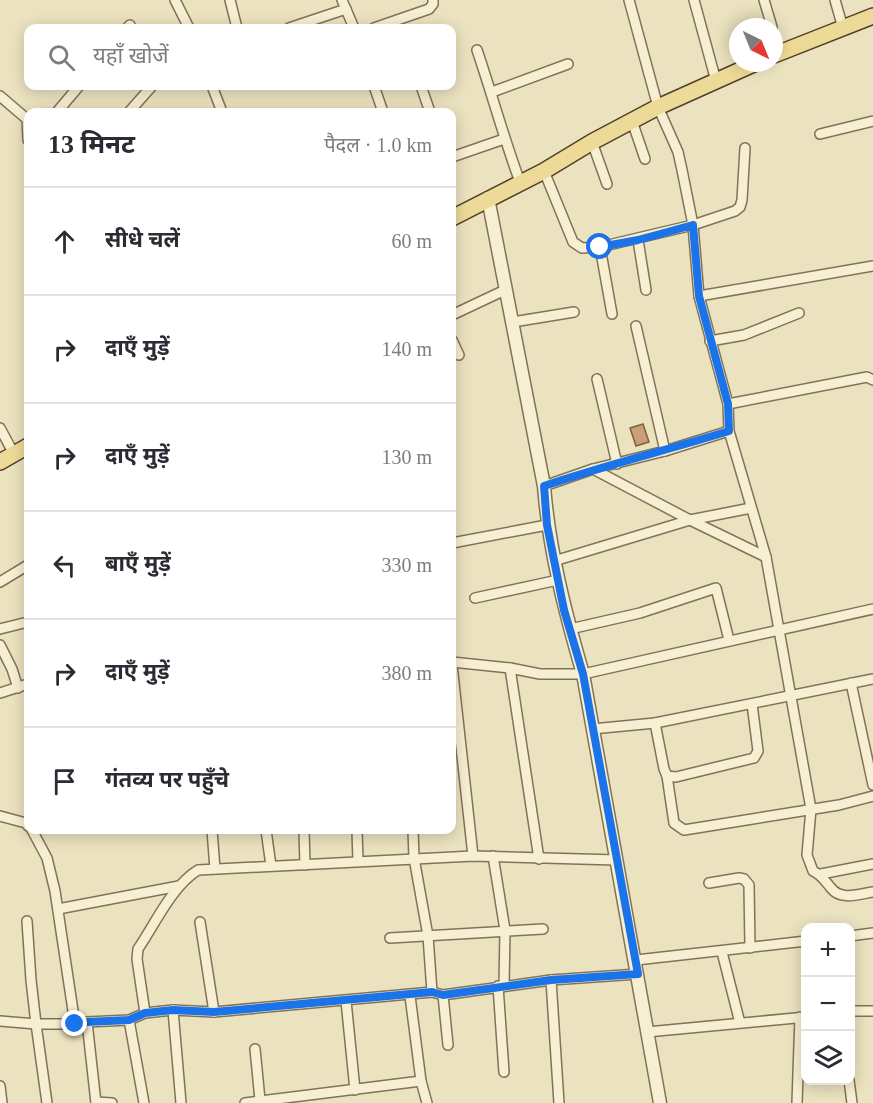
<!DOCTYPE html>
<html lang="hi">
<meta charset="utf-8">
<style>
:root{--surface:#fff;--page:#f2f2f3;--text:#2b2b33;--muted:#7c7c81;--line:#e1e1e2}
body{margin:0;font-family:"Times New Roman","Noto Sans Devanagari",serif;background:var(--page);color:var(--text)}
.controls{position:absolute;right:18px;bottom:18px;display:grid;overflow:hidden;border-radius:12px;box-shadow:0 3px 15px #0003}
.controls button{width:54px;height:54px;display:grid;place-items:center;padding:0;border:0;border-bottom:2px solid var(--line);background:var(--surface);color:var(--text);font:30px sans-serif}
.compass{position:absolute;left:729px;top:18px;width:54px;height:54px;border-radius:50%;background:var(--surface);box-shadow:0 3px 15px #0003;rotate:137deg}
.stop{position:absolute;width:18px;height:18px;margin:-14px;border:4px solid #1a73e8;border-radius:50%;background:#fff}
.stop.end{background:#1a73e8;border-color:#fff;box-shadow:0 2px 6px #0008}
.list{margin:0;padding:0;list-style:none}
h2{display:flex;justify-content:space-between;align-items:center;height:78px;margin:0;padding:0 24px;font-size:26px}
h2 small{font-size:20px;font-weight:400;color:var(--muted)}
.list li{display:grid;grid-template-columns:39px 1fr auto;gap:18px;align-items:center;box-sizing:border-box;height:108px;padding:0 24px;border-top:2px solid var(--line)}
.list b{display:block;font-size:22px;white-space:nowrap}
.list em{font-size:20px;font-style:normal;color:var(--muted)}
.icon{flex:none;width:33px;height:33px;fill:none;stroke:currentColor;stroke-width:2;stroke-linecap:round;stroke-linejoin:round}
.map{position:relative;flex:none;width:873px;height:1103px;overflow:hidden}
.search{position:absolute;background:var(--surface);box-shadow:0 3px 15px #0003;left:24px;top:24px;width:432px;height:66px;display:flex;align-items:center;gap:15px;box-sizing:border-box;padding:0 21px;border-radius:12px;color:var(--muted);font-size:22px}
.panel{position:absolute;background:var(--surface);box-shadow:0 3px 15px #0003;left:24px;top:108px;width:432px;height:726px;border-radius:12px}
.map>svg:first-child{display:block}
</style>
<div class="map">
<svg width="873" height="1103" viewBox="0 0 873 1103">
<rect width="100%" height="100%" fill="#ebe2bf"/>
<path fill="#c89f76" stroke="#815f3f" stroke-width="1.5" d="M643,424l6,18 -13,4 -6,-18z"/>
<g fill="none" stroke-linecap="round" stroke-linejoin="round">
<g stroke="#837258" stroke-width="12">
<g id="minor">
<path d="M175,0l14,28"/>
<path d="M230,0l7,28"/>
<path d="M342,0l12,28"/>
<path d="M629,0l29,107 20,45 4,18 11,55 6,71 29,108 1,27 37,126 45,252 -4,46 6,16c9,4 12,10 18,17 10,13 28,6 42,4"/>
<path d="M694,0l22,81"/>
<path d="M764,0l8,27"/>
<path d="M835,0l8,28"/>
<path d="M127,28l3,-3"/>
<path d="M289,28l57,-19"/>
<path d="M374,28l55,-19 4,-5v-4"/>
<path d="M774,35l5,18"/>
<path d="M477,50c15,44 27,89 43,132"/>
<path d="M212,86l10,26"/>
<path d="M374,86l9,26"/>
<path d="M421,86l9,26"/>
<path d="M492,92l76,-28"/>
<path d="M0,96l28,24"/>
<path d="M57,112l22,-26"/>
<path d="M129,112l23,-26"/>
<path d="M27,118l1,22"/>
<path d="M632,121l13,38"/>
<path d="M820,134l53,-13"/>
<path d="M592,142l15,42"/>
<path d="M452,157l52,-18"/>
<path d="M544,171l29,71 9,6 18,-1 93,-22 42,-14 5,-4 2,-7 3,-52"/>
<path d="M638,240l8,50"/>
<path d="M600,247l12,67"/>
<path d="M699,296l174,-30"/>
<path d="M452,315l53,-25"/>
<path d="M513,322l61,-10"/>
<path d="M452,340l7,15"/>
<path d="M710,341l34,-6 55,-22"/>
<path d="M597,379l20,85"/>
<path d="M728,404l139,-27 6,3"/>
<path d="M0,428l14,26"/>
<path d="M665,451l64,-20"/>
<path d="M593,469l97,51 76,37"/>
<path d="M544,486l49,-17 72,-18 -29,-125"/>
<path d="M452,543l95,-18"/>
<path d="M554,561l136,-41 61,-12"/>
<path d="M0,582l28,-17"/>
<path d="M475,598l83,-18"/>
<path d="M0,629l28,-7"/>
<path d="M570,629l70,-16 76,-25 13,52"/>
<path d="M0,645l12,24 6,19"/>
<path d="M452,662l58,6 30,6h43l290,-65"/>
<path d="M452,665l21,191"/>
<path d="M510,668l29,191"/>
<path d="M851,683l22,102"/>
<path d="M0,693l28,-9"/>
<path d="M655,723l9,46 3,7 9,1 78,-19 4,-7 -6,-47"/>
<path d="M592,729l63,-6 218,-44"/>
<path d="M667,776l7,47 10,7 155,-25 34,-9"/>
<path d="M0,816l26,7 2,3"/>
<path d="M32,830l15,28 8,33 20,133"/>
<path d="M212,830l3,39"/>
<path d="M266,830l5,36"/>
<path d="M304,830l1,35"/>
<path d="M357,830l1,31"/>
<path d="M413,830l1,28 14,78 4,56"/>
<path d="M493,856l12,74 -1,56"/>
<path d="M821,874l52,-10"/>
<path d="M709,883l30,-5 5,1 5,6 1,63"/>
<path d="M58,909l121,-23"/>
<path d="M200,922l14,90"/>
<path d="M850,936l23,-3"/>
<path d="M390,938l153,-9"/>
<path d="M722,952l18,71"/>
<path d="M636,960l170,-19"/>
<path d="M551,980l8,123"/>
<path d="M498,986l6,86"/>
<path d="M443,995l5,50"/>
<path d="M346,1001l9,89"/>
<path d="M173,1010l8,93"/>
<path d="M850,1011h23"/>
<path d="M145,1013l-8,-54 1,-10c17,-25 34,-63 60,-79l275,-14 144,4"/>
<path d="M129,1020l15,83"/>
<path d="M0,1021l36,3 -5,-44 -4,-59"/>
<path d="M87,1022l9,81"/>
<path d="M647,1032l159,-15"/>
<path d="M255,1049l5,51"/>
<path d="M849,1080l3,23"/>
<path d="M421,1081l6,22"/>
<path d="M0,1086l2,17"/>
<path d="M96,1102l16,1"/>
<path d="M47,1103l-11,-79h39l12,-2 42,-2 16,-7 28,-3 41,2 218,-20 11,3 108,-15 87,-6"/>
<path d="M245,1103l176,-22 -11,-85"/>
<path d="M797,1103l3,-86"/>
</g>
</g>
<g stroke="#837258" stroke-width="15">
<path id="tertiary" d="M488,198l56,288c5,64 21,126 39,188l77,429"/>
</g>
<g stroke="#50402c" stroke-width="18">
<g id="primary">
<path d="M774,55l99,-39"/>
<path d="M452,218l92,-47 48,-29 66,-35 98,-44"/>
<path d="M0,462l28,-16"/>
</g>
</g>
<use href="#minor" stroke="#f7efd1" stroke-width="9"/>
<use href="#tertiary" stroke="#f7efd1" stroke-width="12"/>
<use href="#primary" stroke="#eeda97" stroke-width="15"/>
</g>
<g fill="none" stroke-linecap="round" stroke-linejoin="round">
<path stroke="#1a73e8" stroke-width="8" d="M75,1024l12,-2 42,-2 16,-7 28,-3 41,2 218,-20 11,3 108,-15 87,-6 -55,-300 -19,-64 -17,-85 -3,-39c61,-21 124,-36 185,-55l-1,-27 -29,-108 -6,-71 -55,15 -38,7"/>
</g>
</svg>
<div class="controls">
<button>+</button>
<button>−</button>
<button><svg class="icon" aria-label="layers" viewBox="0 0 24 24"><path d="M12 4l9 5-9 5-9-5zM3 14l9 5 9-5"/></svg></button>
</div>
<svg class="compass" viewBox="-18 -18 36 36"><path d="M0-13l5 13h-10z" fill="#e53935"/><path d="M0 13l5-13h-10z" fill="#7c7c81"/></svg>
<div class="stop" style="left:600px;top:247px"></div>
<div class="stop end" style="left:75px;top:1024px"></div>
<div class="search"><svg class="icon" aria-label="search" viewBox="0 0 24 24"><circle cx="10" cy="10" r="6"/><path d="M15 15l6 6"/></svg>यहाँ खोजें</div>
<section class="panel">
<h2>13 मिनट<small>पैदल · 1.0 km</small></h2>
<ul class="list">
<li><svg class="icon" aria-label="ahead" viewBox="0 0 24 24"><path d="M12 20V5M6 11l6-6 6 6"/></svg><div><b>सीधे चलें</b></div><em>60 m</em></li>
<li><svg class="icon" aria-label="right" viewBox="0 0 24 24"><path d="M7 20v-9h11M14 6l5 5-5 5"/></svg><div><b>दाएँ मुड़ें</b></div><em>140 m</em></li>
<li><svg class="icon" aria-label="right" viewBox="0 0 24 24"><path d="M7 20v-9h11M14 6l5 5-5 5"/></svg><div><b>दाएँ मुड़ें</b></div><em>130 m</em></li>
<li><svg class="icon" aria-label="left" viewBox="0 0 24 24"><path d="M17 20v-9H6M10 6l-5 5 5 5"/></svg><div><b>बाएँ मुड़ें</b></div><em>330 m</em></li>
<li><svg class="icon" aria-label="right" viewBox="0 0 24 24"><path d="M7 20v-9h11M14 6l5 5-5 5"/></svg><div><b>दाएँ मुड़ें</b></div><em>380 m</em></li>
<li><svg class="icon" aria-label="arrive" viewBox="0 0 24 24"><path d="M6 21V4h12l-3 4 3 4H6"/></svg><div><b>गंतव्य पर पहुँचे</b></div></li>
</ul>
</section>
</div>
